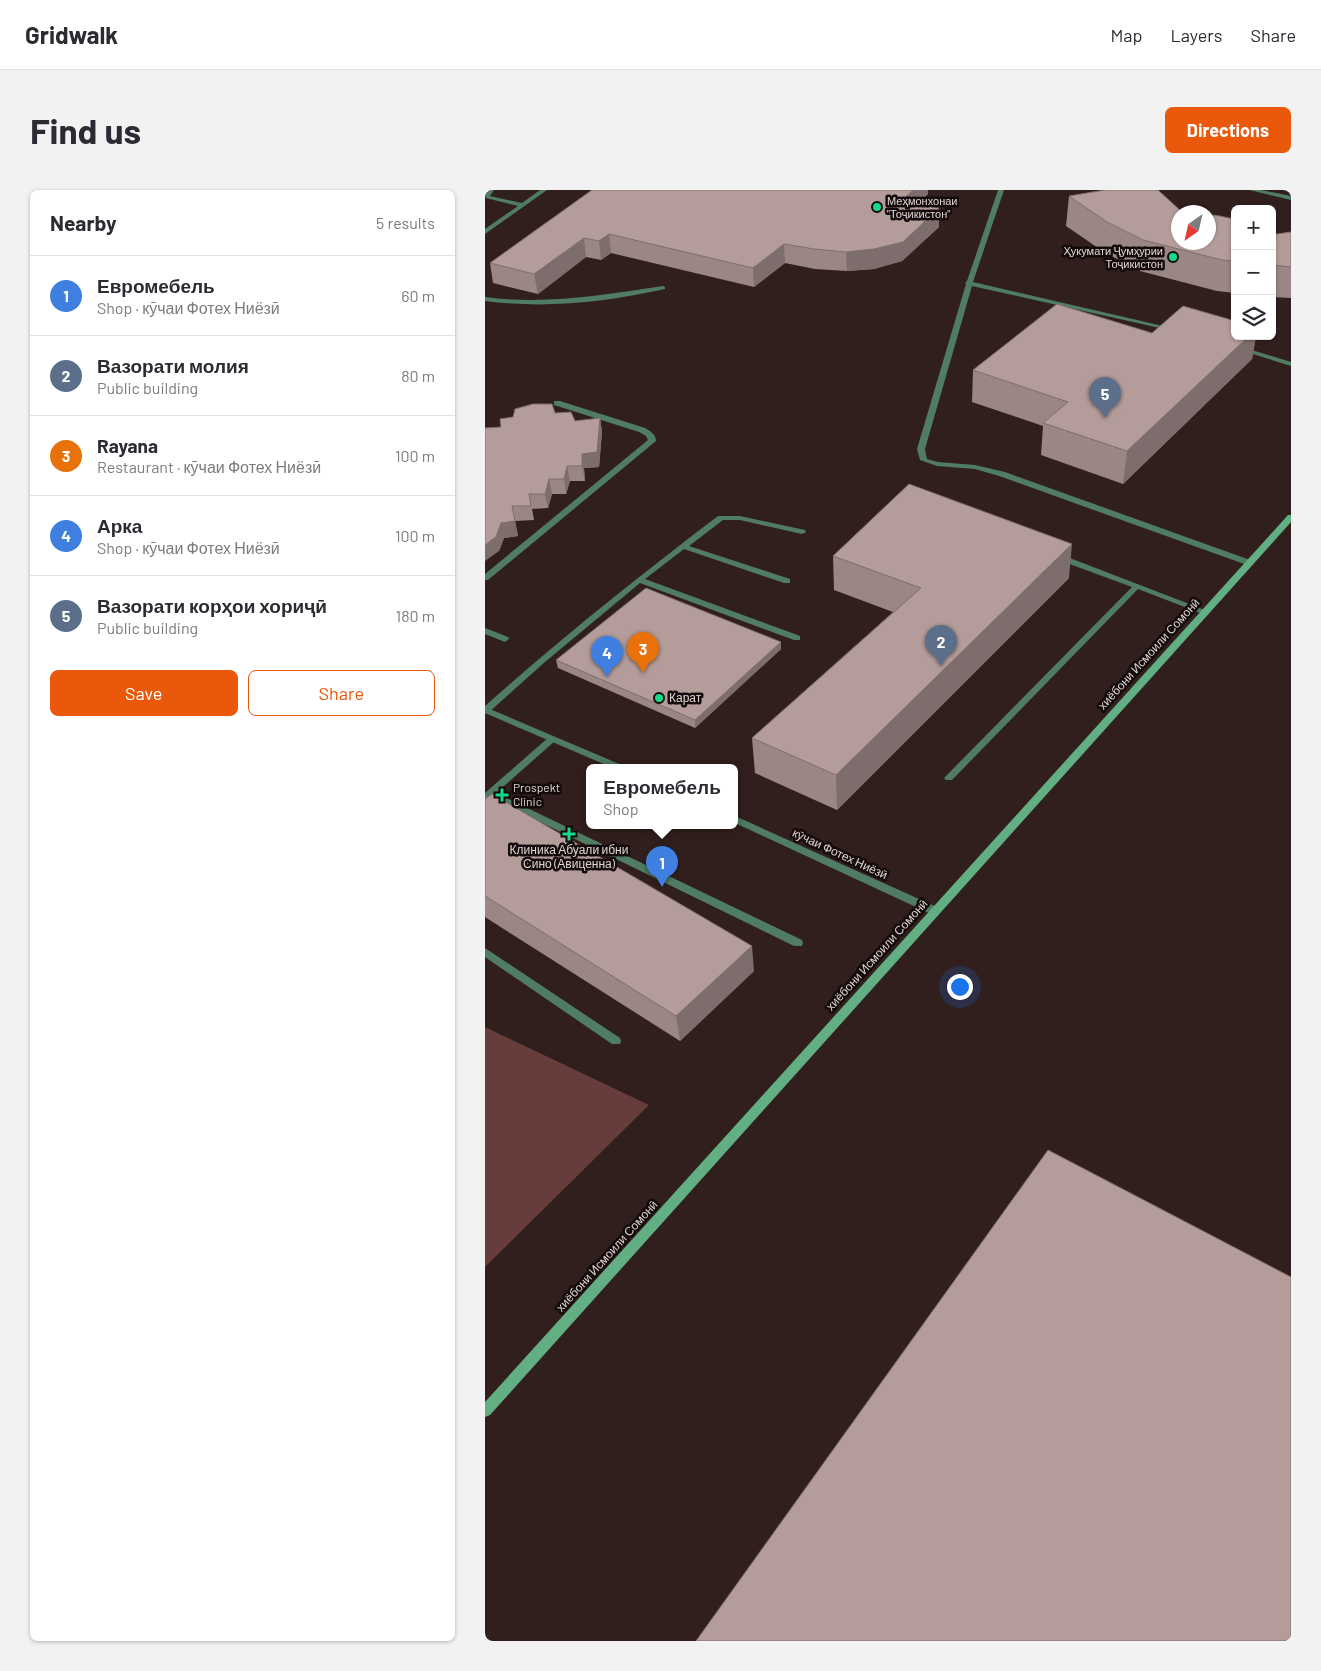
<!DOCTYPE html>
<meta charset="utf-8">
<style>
:root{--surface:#fff;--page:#f2f2f3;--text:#2b2b33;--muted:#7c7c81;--line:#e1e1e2;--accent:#ea580c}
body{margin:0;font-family:Barlow,sans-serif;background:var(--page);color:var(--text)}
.controls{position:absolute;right:15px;top:15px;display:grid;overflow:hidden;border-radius:8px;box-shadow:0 1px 4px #0004}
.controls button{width:45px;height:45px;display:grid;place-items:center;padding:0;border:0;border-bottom:1px solid var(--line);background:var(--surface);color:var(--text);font:25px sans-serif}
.compass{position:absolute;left:686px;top:15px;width:45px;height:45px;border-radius:50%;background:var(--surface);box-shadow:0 1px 4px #0004;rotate:214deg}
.you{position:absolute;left:474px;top:796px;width:18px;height:18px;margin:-12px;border:4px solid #fff;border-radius:50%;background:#1a73e8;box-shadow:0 0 0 8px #1a73e833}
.badge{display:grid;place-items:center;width:32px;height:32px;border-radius:50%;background:var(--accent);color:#fff;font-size:16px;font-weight:700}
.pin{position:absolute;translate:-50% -41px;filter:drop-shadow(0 1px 2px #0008)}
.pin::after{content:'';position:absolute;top:26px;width:18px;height:15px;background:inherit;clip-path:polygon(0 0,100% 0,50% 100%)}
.popup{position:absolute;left:101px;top:574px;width:152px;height:65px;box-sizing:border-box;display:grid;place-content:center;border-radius:8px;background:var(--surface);filter:drop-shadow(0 1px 4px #0005);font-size:16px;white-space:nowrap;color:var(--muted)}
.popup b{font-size:19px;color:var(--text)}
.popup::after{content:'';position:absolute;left:50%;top:100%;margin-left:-10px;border:10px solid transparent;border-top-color:var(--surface)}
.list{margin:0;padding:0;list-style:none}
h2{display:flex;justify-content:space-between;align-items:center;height:65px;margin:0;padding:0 20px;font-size:21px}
h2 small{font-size:16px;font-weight:400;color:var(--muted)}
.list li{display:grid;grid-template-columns:32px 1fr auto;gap:15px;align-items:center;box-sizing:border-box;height:80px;padding:0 20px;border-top:1px solid var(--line)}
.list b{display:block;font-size:19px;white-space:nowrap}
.list p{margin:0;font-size:16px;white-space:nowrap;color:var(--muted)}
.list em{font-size:16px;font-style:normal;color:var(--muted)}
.actions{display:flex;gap:10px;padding:15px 20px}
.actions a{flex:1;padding:11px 0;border:1px solid var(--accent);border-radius:8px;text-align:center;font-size:18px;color:var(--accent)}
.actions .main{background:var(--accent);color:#fff}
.icon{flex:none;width:28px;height:28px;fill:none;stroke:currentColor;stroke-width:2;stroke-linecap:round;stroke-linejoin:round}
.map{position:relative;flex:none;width:806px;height:1451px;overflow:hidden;border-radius:8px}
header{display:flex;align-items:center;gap:30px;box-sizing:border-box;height:70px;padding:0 25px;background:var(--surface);border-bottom:1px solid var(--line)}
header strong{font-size:24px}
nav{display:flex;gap:28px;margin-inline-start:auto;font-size:18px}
.intro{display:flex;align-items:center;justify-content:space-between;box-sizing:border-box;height:120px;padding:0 30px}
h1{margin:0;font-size:35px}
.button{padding:12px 22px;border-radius:8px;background:var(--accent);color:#fff;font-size:18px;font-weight:700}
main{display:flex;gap:30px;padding:0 30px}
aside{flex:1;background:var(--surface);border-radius:8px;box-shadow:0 1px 4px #0004}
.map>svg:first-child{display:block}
</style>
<header>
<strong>Gridwalk</strong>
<nav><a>Map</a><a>Layers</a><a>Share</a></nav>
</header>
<div class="intro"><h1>Find us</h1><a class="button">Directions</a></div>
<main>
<aside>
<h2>Nearby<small>5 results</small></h2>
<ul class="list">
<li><span class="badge" style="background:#3f7fe0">1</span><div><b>Евромебель</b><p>Shop · кӯчаи Фотех Ниёзӣ</p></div><em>60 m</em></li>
<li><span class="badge" style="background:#5c6f8a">2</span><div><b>Вазорати молия</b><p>Public building</p></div><em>80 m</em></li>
<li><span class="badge" style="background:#e8710a">3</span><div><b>Rayana</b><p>Restaurant · кӯчаи Фотех Ниёзӣ</p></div><em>100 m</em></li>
<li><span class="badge" style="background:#3f7fe0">4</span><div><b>Арка</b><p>Shop · кӯчаи Фотех Ниёзӣ</p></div><em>100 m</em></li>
<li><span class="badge" style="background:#5c6f8a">5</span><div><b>Вазорати корҳои хориҷӣ</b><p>Public building</p></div><em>180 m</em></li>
</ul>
<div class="actions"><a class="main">Save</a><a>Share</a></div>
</aside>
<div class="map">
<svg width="806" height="1451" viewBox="0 0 806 1451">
<rect width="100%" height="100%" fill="#311f1e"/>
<path fill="#663d3b" d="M0,837l164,78 -164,162z"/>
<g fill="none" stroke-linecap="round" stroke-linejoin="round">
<g fill="#4f7c62" fill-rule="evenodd">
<path d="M3,0h6l-4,6 32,7 18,-13h7l-62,44v-5l33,-23 -32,-8 -1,-5z"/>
<path d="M513,0h6l-31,92 203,47 -3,2 -201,-45 -47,163 2,10 11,3 37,3 30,7 248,89v4h-6l-248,-89 -24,-7 -38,-3 -17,-6 -3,-11 49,-165 -1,-1 2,-2z"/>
<path d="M178,96l2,1v2c-59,13 -120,20 -180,12v-4c60,8 118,-2 178,-11z"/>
<path d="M757,157l49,15v4l-51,-16 -1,-1z"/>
<path d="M69,211h6l85,27c5,3 11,6 11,13l-168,139h-3v-6l163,-134 -2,-4 -7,-4 -85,-27z"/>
<path d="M233,326h22l65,14 1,2 -4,2 -62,-14h-17l-34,26 101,33v4h-6l-100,-34 -39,30 155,57v4h-6l-154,-57 -95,79 -57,51 -3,1v-8c75,-67 154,-130 233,-190z"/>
<path d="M571,365h6l148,57 -4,3 -3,-1 -65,-25 -186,191h-6l-2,-2 2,-2 186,-189 -76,-28z"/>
<path d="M0,438l23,9 1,2 -4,3 -20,-8z"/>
<path d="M67,546l4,3 -1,2 -59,52 306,147 1,3 -1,3h-8l-303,-148 -6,3v-8l64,-56z"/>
<path d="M0,758l135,90 1,3 -1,3h-8l-127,-87z"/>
</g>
<g fill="#4f7c62" fill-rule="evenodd">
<path d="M764,0h12l30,6v4z"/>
<path d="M0,517l139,59 2,2h-13l-128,-55z"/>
<path d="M250,626l204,92 1,3 -1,3h-8l-196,-91z"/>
</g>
<path fill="#63af84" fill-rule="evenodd" d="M803,325h3v7l-801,893 -5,2v-15z"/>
</g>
<g fill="#9a8684">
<path d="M107,0h336v4l-11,10 22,23 -37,34 -28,8 -27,2 -32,-2 -30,-6 -31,24 -143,-34 -10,7 -15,-3 -48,37 -45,-11 -3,-20z"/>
<path d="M584,6l110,46 56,-23v74l-18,-2 -77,-20 -36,-19 -38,-26z"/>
<path d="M806,42v66l-19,-1v-63h5z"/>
<path d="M667,143l83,3h21l-4,23 -129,125 -82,-29 2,-29 -71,-24 1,-32z"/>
<path d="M70,223l20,8 25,-3 2,14 -3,35 -15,1 1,13h-15l-4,13h-14l-4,14 -16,1 2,11 -19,1 3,15 -14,2 -5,13 2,-124z"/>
<path d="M348,366l236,22 -232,232 -82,-37 -3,-35 141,-126 -59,-22z"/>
<path d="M296,452v7l-86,79 -137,-60 -2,-8z"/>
<path d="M0,609l269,172 -74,70 -195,-124z"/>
</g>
<g fill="#7d6d6c">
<path d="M428,0h15v4l-27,25v-18z"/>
<path d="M454,18v19l-37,34 -28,8 -27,2 -1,-19z"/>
<path d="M124,44l2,19 -10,7 -2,-19z"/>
<path d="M99,48l2,19 -48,37 -4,-20z"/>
<path d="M299,54l1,19 -31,24 -1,-19z"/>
<path d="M764,146h7l-4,23 -129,125 4,-33z"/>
<path d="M115,228l2,14 -3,35 -15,1 1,13 -3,-15v-12z"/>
<path d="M82,276l3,15 -4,13 -2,-15z"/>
<path d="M64,289l3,15 -4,14 -3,-14z"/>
<path d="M30,331l3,15 -14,2 -5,13 -14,10v-16l16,-22z"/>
<path d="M587,354l-3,34 -232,232 -1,-35z"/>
<path d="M296,452v7l-86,79v-8z"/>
<path d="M267,756l2,25 -74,70 -4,-25z"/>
</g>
<g fill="#b39c9a" stroke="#7d6d6c">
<path d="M107,0h321l-12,11 38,7 -36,34 -29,7 -28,3 -32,-3 -30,-5 -31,24 -144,-34 -10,7 -15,-3 -50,36 -44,-11z"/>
<path d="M620,0h53l24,22h-3v30h30v-26l5,-1 21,4v42l-13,-1 -79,-20 -36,-18 -38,-26z"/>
<path d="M806,42v35l-19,-2v-31h5z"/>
<path d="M572,114l95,29 31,-27 52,15v15h14l-122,115 -84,-28 25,-21 -95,-32z"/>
<path d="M48,214h19l3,9 16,-1 4,9 25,-3 -3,34 -15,2v12h-15l-3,13h-15l-4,15h-16l2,12h-19l3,15 -14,2 -5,14 -11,8v-117l16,-1 -1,-8 13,-2 2,-8z"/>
<path d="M424,294l163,60 -236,231 -84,-37 169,-150 -88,-32z"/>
<path d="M161,398l135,54 -86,78 -139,-60z"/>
<path d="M7,604l260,152 -76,70 -191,-120v-97z"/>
<path d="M563,960l243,127v364h-595z"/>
</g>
<g fill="#16d989" stroke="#130b0b" stroke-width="2">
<circle cx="392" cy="17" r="5"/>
<circle cx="688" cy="67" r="5"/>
<circle cx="174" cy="508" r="5"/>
<path d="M14.5 597.5h5v5h5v5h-5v5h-5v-5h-5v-5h5z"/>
<path d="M81.5 636.5h5v5h5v5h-5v5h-5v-5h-5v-5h5z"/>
</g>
<g text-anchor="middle" stroke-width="5" stroke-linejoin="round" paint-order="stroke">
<g font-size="11" fill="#e0d3d2" stroke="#130b0b" text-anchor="start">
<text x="402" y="15">Меҳмонхонаи<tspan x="402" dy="13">"Тоҷикистон"</tspan></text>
<text x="678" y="65" text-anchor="end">Ҳукумати Ҷумҳурии<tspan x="678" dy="13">Тоҷикистон</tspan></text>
</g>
<g font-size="12" fill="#e0d3d2" stroke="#130b0b">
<text transform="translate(664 464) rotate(-48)" y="4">хиёбони Исмоили Сомонӣ</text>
<text transform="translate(355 664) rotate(25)" y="4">кӯчаи Фотех Ниёзӣ</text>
<text transform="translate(392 765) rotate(-48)" y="4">хиёбони Исмоили Сомонӣ</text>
<text transform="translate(122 1066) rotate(-48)" y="4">хиёбони Исмоили Сомонӣ</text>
</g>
<g font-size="12" fill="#e0d3d2" stroke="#130b0b" text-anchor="start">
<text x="184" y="512">Карат</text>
<text x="28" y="602">Prospekt<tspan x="28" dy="14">Clinic</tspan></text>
<text x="84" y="664" text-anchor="middle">Клиника Абуали ибни<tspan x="84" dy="14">Сино (Авиценна)</tspan></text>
</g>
</g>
</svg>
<div class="controls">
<button>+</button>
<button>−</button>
<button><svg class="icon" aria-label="layers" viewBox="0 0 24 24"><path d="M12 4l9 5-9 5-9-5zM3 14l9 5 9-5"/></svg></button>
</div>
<svg class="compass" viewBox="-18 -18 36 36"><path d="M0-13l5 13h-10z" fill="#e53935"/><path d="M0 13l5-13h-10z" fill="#7c7c81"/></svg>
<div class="you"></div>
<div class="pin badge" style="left:177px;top:697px;background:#3f7fe0">1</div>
<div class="popup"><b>Евромебель</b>Shop</div>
<div class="pin badge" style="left:456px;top:476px;background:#5c6f8a">2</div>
<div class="pin badge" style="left:158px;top:483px;background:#e8710a">3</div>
<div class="pin badge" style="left:122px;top:487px;background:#3f7fe0">4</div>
<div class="pin badge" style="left:620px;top:228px;background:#5c6f8a">5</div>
</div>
</main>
